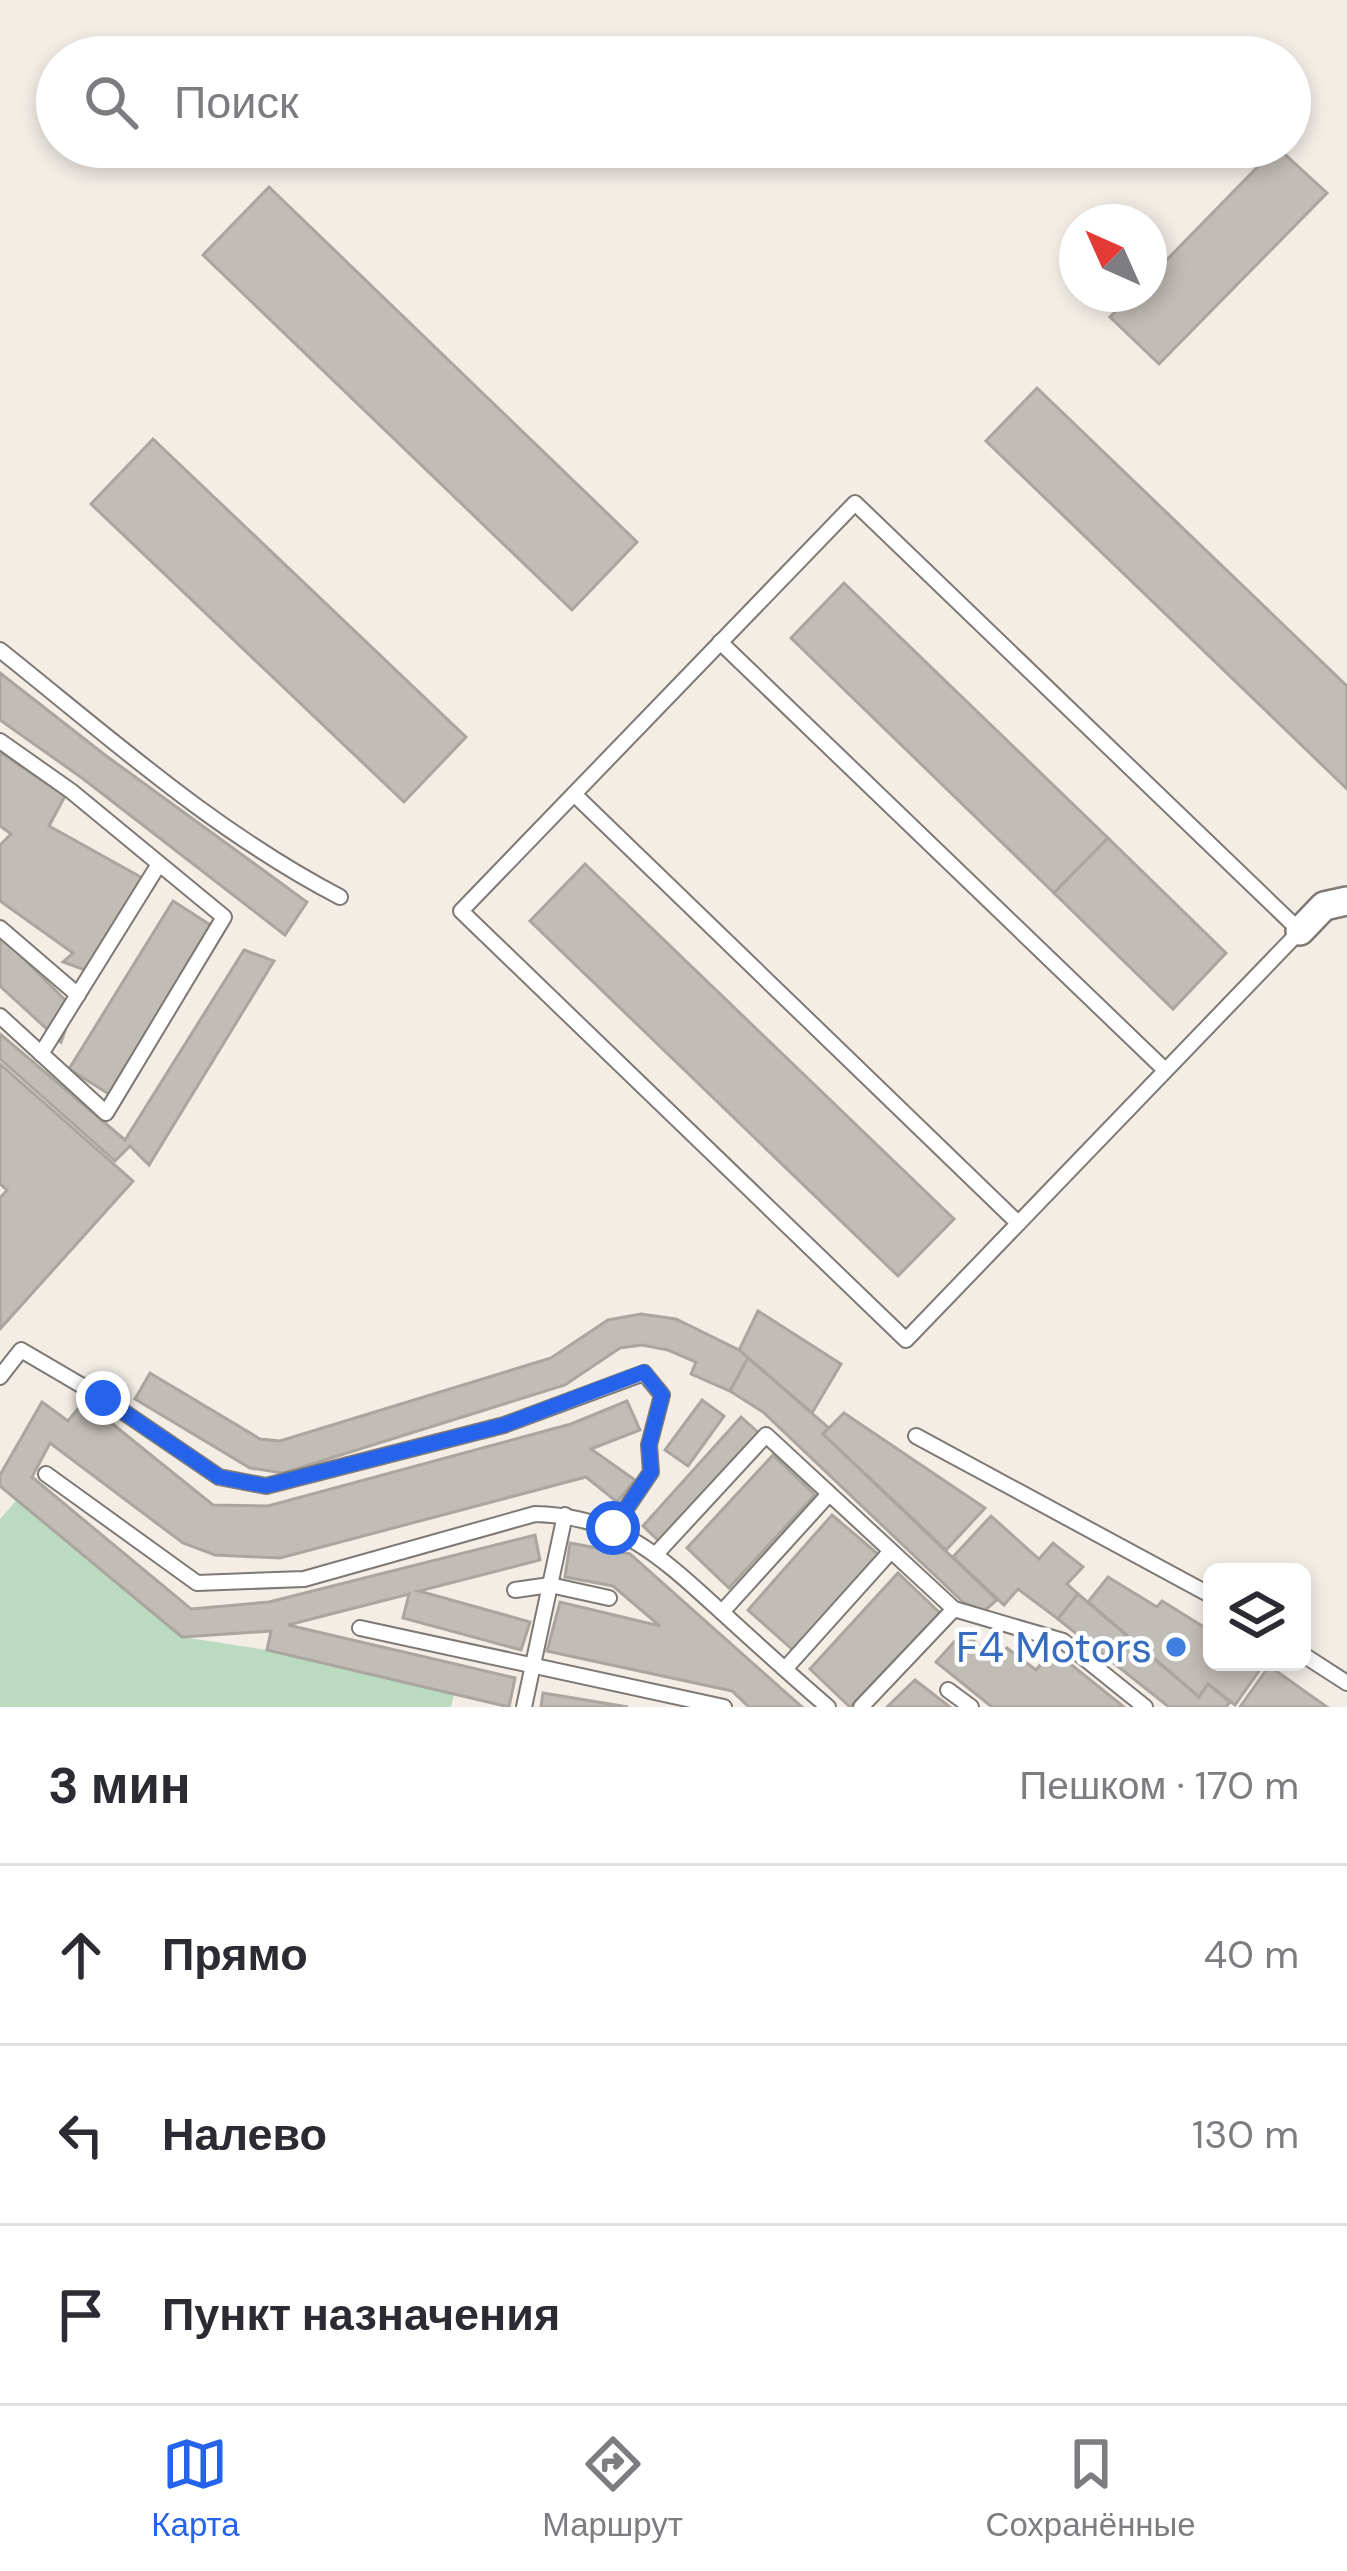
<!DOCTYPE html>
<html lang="ru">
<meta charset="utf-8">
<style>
:root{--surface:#fff;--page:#f7f7f7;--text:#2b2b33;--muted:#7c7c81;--line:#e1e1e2;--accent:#2563eb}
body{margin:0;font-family:"DM Sans",sans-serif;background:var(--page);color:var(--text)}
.controls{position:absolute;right:36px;bottom:36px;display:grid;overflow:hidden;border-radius:18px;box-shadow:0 6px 18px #0003}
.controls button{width:108px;height:108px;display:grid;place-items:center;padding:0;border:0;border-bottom:3px solid var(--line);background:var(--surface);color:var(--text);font:60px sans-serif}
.compass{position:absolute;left:1059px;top:204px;width:108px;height:108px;border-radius:50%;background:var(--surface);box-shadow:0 6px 18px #0003;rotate:315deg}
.stop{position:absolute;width:36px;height:36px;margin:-27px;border:9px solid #2563eb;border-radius:50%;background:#fff}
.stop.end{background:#2563eb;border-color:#fff;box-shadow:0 3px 12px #0008}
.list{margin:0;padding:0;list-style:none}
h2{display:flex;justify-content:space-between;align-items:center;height:156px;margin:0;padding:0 48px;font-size:51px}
h2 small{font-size:39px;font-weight:400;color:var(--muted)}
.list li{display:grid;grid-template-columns:78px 1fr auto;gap:36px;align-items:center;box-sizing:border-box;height:180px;padding:0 48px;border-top:3px solid var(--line)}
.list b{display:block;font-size:45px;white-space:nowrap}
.list em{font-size:39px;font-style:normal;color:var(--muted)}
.icon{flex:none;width:66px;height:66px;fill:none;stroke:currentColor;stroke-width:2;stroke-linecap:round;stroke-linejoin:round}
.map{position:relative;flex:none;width:1347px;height:1707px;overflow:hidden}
.search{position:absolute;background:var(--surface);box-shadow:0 6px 18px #0003;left:36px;right:36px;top:36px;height:132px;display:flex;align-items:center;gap:30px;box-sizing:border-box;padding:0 42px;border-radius:66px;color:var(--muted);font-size:45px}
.sheet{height:696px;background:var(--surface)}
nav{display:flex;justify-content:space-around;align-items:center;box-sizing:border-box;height:168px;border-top:3px solid var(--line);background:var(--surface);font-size:33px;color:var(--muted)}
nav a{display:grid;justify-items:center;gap:6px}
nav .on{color:var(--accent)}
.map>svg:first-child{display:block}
</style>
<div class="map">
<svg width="1347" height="1707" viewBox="0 0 1347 1707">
<rect width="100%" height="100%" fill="#f3ede6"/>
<path fill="#badbc0" d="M17,1500l165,137 85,13 187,44 -3,13h-451v-188z"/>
<g fill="#c2bcb6" stroke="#aba59f" stroke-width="3">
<path d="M1277,147l50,46 -168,171 -49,-47 23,-23h16v-16z"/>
<path d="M269,187l368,355 -65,68 -369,-355z"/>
<path d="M1037,388l310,298v103l-361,-348z"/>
<path d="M153,439l313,298 -62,65 -313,-298z"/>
<path d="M844,583l264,255 -54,55 -263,-255z"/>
<path d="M0,673l105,82 202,147 -22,33 -203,-157 -82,-58z"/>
<path d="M0,752l65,44 -16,30 106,59 -62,88 -30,-11 10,-9 -73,-52v-56l11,-11 -11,-8z"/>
<path d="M1108,838l118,115 -53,56 -119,-116z"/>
<path d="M585,864l369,355 -56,57 -368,-355z"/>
<path d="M173,901l50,32 -103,168 -51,-32z"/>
<path d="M0,935l73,73 -12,34 -61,-56z"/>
<path d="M244,950l30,11 -125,204 -19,-19 -15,15 -115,-102v-25l125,106z"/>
<path d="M0,1064l133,117 -133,148v-131l7,-8 -7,-6z"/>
<path d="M758,1311l83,53 -29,49 -73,-63z"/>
<path d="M641,1314l35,5 63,31 9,8 -18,33 -39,-17 5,-12 -28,-12 -26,-5 -22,3 -55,37 -282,88 -33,-5 -115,-69 15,-26 110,66 20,2 271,-83 57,-38z"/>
<path d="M748,1358l81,70 -6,6 174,166 -13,11 -20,-8 -201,-191 -33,-21z"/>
<path d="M702,1400l22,16 -36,50 -23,-16z"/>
<path d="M84,1401l129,104 55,1 303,-82 56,-23 13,29 -49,19 44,31 -18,22 -31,-25 -306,81 -65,-3 -32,-12 -133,-100 -18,34 159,132 78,-7 266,-67 5,25 -121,31 111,31 -9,28 -118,-32 6,-24 -121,31 227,53 -6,29 -242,-57 4,-19 -89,6 -182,-151v-11l42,-73 26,19z"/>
<path d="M844,1413l141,95 -39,42 -123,-116z"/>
<path d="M741,1417l19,17 -98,110 -19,-18z"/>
<path d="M773,1455l42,40 -86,93 -42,-40z"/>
<path d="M832,1515l47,40 -85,96 -46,-41z"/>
<path d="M991,1516l48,43 14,-16 30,24 -16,17 11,10 -20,25 -40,-30 -14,16 -51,-48z"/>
<path d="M570,1543l60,11 172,153h-53l-17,-16 -185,-40 13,-49 100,24 -47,-40 -48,-9z"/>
<path d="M898,1573l42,40 -90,94 -40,-38z"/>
<path d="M1108,1577l49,30 5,-6 50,31v30l52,2 -29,41 -27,-21 -9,13 -111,-95z"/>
<path d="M1078,1594l121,103 9,-13 22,18 -4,5h-57l-111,-88z"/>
<path d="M963,1632l34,29 10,-13 29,22 17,-20 71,57h-132l-56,-45z"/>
<path d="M1269,1666l58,41h-87z"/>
<path d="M915,1680l35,27h-63z"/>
<path d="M543,1693l85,14h-87z"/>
</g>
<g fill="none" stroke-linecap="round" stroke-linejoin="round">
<g stroke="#7e7974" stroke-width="18">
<g id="service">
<path d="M855,503l445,428 -394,409 -445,-429z"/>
<path d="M720,642l445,428"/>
<path d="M0,650c109,87 215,182 340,247"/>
<path d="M0,741l71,50 153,126 -118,196 -106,-97"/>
<path d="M574,794l444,429"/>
<path d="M0,928l78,67"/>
<path d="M41,1054l118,-190"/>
<path d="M0,1377l21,-27 82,48 116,79 47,9 238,-61 140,-52 18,22 -13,50 2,27 -38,56"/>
<path d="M916,1436l296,160"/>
<path d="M46,1474l151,109 107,-4 231,-65c87,2 129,46 190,101 34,31 68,62 103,92"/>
<path d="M657,1553l109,-118 188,174 109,32 82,66"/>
<path d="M515,1590l35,-5 59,13"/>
<path d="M722,1612l107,-118"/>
<path d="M360,1628l364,79"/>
<path d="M1302,1654l45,29"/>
<path d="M785,1669l106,-118"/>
<path d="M948,1690l23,17"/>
<path d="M524,1707l41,-192"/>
<path d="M861,1707l93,-98"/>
</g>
</g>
<g stroke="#7e7974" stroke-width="32">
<path id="minor" d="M1300,931l24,-25 23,-5"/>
</g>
<use href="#service" stroke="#fff" stroke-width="14"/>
<use href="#minor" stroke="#fff" stroke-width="27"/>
</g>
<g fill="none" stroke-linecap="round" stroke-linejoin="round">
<path stroke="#2563eb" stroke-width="15" d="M103,1398l116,79 47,9 238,-61 140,-53 18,23 -13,50 2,27 -38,56"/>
</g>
<circle fill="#3f7fe0" stroke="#fff" stroke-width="4.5" cx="1176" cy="1647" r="12"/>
<g text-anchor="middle" stroke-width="9" stroke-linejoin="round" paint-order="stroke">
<g font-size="42" fill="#366cbe" stroke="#fff" text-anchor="end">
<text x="1152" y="1662">F4 Motors</text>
</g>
</g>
</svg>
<div class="controls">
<button><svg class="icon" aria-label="layers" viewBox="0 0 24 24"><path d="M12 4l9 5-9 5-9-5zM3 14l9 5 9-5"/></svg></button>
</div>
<svg class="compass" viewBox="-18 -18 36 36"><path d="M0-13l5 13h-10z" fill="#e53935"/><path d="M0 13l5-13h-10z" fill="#7c7c81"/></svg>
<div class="stop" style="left:613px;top:1528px"></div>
<div class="stop end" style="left:103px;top:1398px"></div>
<div class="search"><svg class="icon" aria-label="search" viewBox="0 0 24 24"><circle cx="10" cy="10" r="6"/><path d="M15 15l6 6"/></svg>Поиск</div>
</div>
<section class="sheet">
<h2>3 мин<small>Пешком · 170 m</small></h2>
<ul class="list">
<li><svg class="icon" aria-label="ahead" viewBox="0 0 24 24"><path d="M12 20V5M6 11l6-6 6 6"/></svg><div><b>Прямо</b></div><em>40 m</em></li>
<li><svg class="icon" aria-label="left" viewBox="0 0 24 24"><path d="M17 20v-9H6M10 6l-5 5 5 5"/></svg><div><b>Налево</b></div><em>130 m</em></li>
<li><svg class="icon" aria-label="arrive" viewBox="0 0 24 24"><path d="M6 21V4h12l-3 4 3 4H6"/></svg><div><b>Пункт назначения</b></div></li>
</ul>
</section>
<nav>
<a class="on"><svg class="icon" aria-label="map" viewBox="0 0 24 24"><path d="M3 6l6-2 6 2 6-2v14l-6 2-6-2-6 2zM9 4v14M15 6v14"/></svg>Карта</a>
<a><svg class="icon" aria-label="directions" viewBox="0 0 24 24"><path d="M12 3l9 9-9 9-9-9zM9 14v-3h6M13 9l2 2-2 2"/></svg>Маршрут</a>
<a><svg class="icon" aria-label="saved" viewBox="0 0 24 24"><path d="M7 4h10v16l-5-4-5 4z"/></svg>Сохранённые</a>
</nav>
